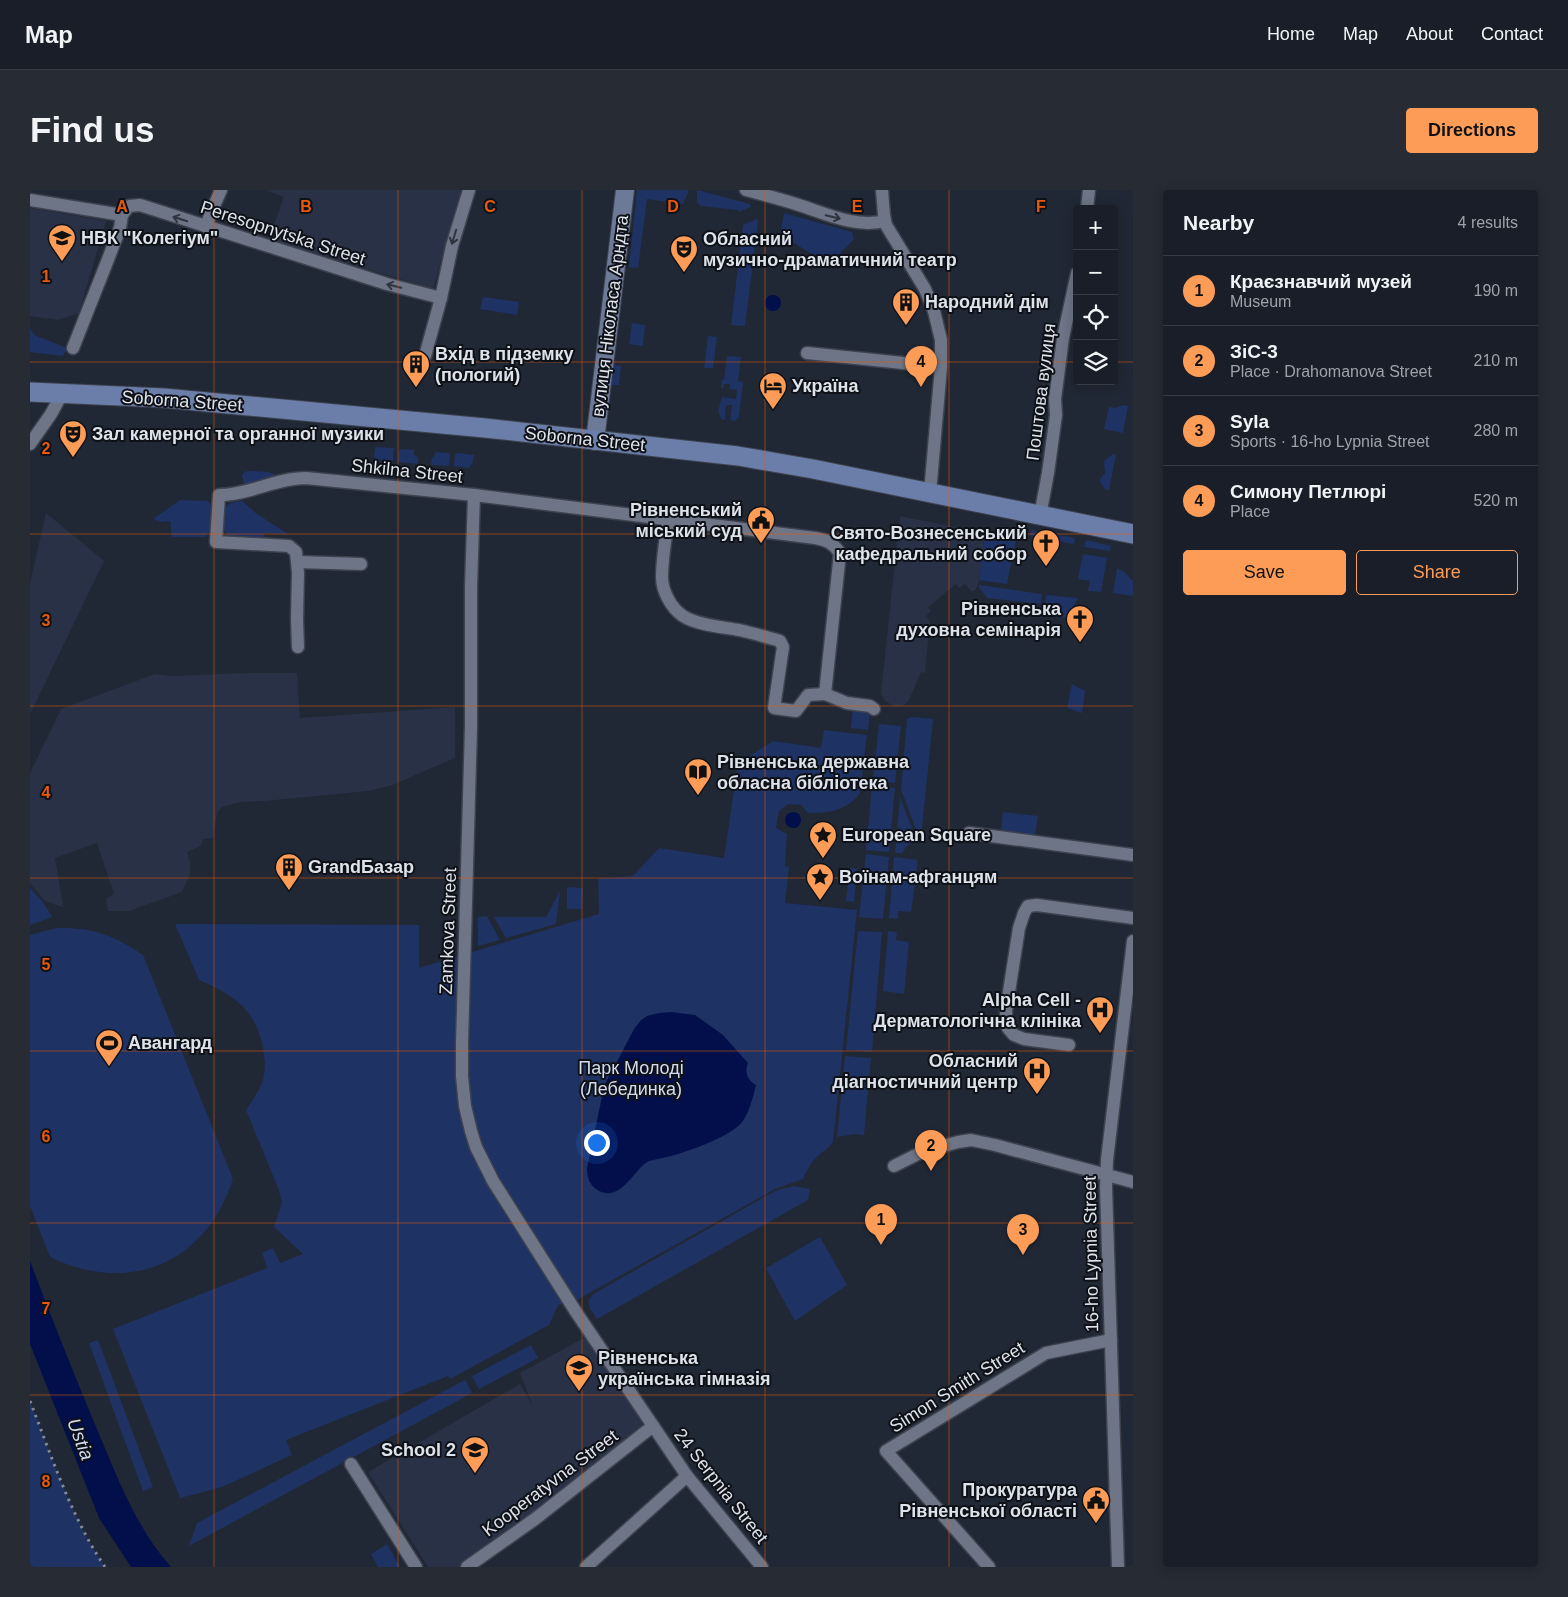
<!DOCTYPE html>
<meta charset="utf-8">
<style>
:root{--surface:#191e28;--page:#262b34;--text:#f1f3f6;--muted:#9fa2a8;--line:#373c45;--accent:#fd9c56}
body{margin:0;font-family:Arial,sans-serif;background:var(--page);color:var(--text)}
.controls{position:absolute;right:15px;top:15px;display:grid;overflow:hidden;border-radius:5px;box-shadow:0 2px 12px #0003}
.controls button{width:45px;height:45px;display:grid;place-items:center;padding:0;border:0;border-bottom:1px solid var(--line);background:var(--surface);color:var(--text);font:25px sans-serif}
.you{position:absolute;left:566px;top:952px;width:18px;height:18px;margin:-12px;border:4px solid #fff;border-radius:50%;background:#1a73e8;box-shadow:0 0 0 8px #1a73e833}
.badge{display:grid;place-items:center;width:32px;height:32px;border-radius:50%;background:var(--accent);color:#111;font-size:16px;font-weight:700}
.pin{position:absolute;translate:-50% -41px;filter:drop-shadow(0 1px 2px #0008)}
.pin::after{content:'';position:absolute;top:26px;width:18px;height:15px;background:inherit;clip-path:polygon(0 0,100% 0,50% 100%)}
.list{margin:0;padding:0;list-style:none}
h2{display:flex;justify-content:space-between;align-items:center;height:65px;margin:0;padding:0 20px;font-size:21px}
h2 small{font-size:16px;font-weight:400;color:var(--muted)}
.list li{display:grid;grid-template-columns:32px 1fr auto;gap:15px;align-items:center;box-sizing:border-box;height:70px;padding:0 20px;border-top:1px solid var(--line)}
.list b{display:block;font-size:19px;white-space:nowrap}
.list p{margin:0;font-size:16px;white-space:nowrap;color:var(--muted)}
.list em{font-size:16px;font-style:normal;color:var(--muted)}
.actions{display:flex;gap:10px;padding:15px 20px}
.actions a{flex:1;padding:11px 0;border:1px solid var(--accent);border-radius:5px;text-align:center;font-size:18px;color:var(--accent)}
.actions .main{background:var(--accent);color:#111}
.icon{flex:none;width:28px;height:28px;fill:none;stroke:currentColor;stroke-width:2;stroke-linecap:round;stroke-linejoin:round}
.map{position:relative;flex:none;width:1103px;height:1377px;overflow:hidden;border-radius:5px}
header{display:flex;align-items:center;gap:30px;box-sizing:border-box;height:70px;padding:0 25px;background:var(--surface);border-bottom:1px solid var(--line)}
header strong{font-size:24px}
nav{display:flex;gap:28px;margin-inline-start:auto;font-size:18px}
.intro{display:flex;align-items:center;justify-content:space-between;box-sizing:border-box;height:120px;padding:0 30px}
h1{margin:0;font-size:35px}
.button{padding:12px 22px;border-radius:5px;background:var(--accent);color:#111;font-size:18px;font-weight:700}
main{display:flex;gap:30px;padding:0 30px}
aside{flex:1;background:var(--surface);border-radius:5px;box-shadow:0 2px 12px #0003}
.map>svg:first-child{display:block}
</style>
<header>
<strong>Map</strong>
<nav><a>Home</a><a>Map</a><a>About</a><a>Contact</a></nav>
</header>
<div class="intro"><h1>Find us</h1><a class="button">Directions</a></div>
<main>
<div class="map">
<svg width="1103" height="1377" viewBox="0 0 1103 1377">
<rect width="100%" height="100%" fill="#212835"/>
<g fill="#283145">
<path d="M235,0h196l-28,99 -164,-50 15,-42z"/>
<path d="M0,18l76,13 -27,92 -21,7 -28,-4z"/>
<path d="M16,323l58,48 -74,153v-131z"/>
<path d="M870,326l85,17 -6,47 -3,9 -4,3 -7,-8 -6,4 -3,-4 -28,23 3,4 -5,5 4,5 -5,52 -4,-1 -13,30 -4,3 -9,2 -10,-6 -4,-8z"/>
<path d="M217,483h50l3,45 155,-11v51l-65,28 -22,5 -103,10 -24,1 -19,5 -5,6 -4,25 -10,1 -2,7 -14,6 3,10v13l-8,17 -42,15 -11,4h-21l-2,-12 8,-5 -17,-51 -42,15 8,49 -18,-6 -15,-18v-110l31,-64 94,-35 18,2z"/>
<path d="M561,1144l62,92 -193,141h-32l-60,-95 152,-88 13,22 -13,-33z"/>
</g>
<g fill="#1e3263">
<path d="M607,0h52l-6,14 -36,-5 -9,69 -9,-1z"/>
<path d="M667,0l53,14 1,3 -12,5 -1,-2 -37,-4 -4,-4z"/>
<path d="M754,23l68,19 2,7 -23,24h-5l-46,-29z"/>
<path d="M727,29l1,3 -13,104 -14,-1 12,-100z"/>
<path d="M453,107l36,5 -2,13 -37,-6z"/>
<path d="M602,133l13,2 -2,21 -14,-2z"/>
<path d="M0,138l4,7 33,13 -4,8 -33,-4z"/>
<path d="M678,146l9,1 -4,31h-9z"/>
<path d="M697,166l14,1 -3,24 5,1 -4,35 -4,4 -5,-1 2,-15h-6l-1,15 -4,-1 -3,-8 4,-14 14,2 1,-9 -7,-1v-5h-6l-1,4h-2l1,-8h2z"/>
<path d="M583,175l8,1 -2,19h-8z"/>
<path d="M1094,215l4,1 -5,27 -19,-4 5,-22 6,1z"/>
<path d="M345,257l19,1 -1,13 -17,-1 -2,-4z"/>
<path d="M371,259l13,1v5l4,2v7l-20,-2 1,-12z"/>
<path d="M405,262l14,1 1,2 -1,11 -18,-1 1,-7 3,-3z"/>
<path d="M427,263l17,2 -1,7 -4,6 -15,-2 1,-11z"/>
<path d="M1083,264l3,1 -7,35 -4,-1 -5,-7 1,-4 4,-5 -1,-10 1,-3z"/>
<path d="M219,281c9,1 20,-1 27,5l-1,4 -27,7 -4,-2 -2,-9 2,-4z"/>
<path d="M150,310l28,1 5,7 -3,22 -5,7h-33l-2,-16 -9,1 -8,-3z"/>
<path d="M212,311l15,13 31,20 -24,-1v7l-34,-1c-9,-6 -9,-28 -1,-35 3,-2 9,-2 13,-3z"/>
<path d="M1001,340l44,8 -1,6 -44,-8z"/>
<path d="M955,343l31,7 -9,44 -28,-4z"/>
<path d="M1056,350l25,6 -1,5 -26,-4z"/>
<path d="M1053,364l24,4 -6,34 -13,-1 2,-10 -12,-2z"/>
<path d="M1087,378l6,3 10,10v15l-20,-3z"/>
<path d="M949,395l63,9 -1,10 -54,-6 -8,-11z"/>
<path d="M1016,405l32,3 -11,20 -23,-3z"/>
<path d="M1042,494l13,7 -3,22 -15,-5z"/>
<path d="M823,517l17,3 -2,20 -17,-2z"/>
<path d="M882,527l21,2 -12,119h-2l-18,-49 6,-70z"/>
<path d="M849,534l22,2 -6,57 -22,-2z"/>
<path d="M794,540l43,5 -7,58c-13,18 -32,20 -52,20l-7,-8 -13,-1 -9,7 -3,17 11,6 -2,32 4,1 -4,36 72,7 -24,232c-4,6 -8,8 -13,12 -8,6 -13,16 -17,25l-28,10 -200,112 -17,4 -9,20 -99,54 -2,-3 -162,64 6,15 -70,32 -42,11 -67,-169 154,-61 -5,-15 11,-5 7,15 23,-9 -29,-27 8,-25 -4,-14 -32,-78c7,-11 16,-22 18,-35 2,-9 0,-18 -1,-27 -7,-38 -30,-54 -64,-68l-24,-56 244,1v43l180,-54 -1,-35 35,-3 26,-28 65,10 14,-95 35,-22 48,7z"/>
<path d="M842,595l23,3 -6,64 -23,-2z"/>
<path d="M870,607l16,42 -10,8 -4,6h-7z"/>
<path d="M973,622l35,4 -3,20 -34,-4z"/>
<path d="M836,664l23,3 -6,62 -24,-2z"/>
<path d="M864,667l24,3 -7,52 -13,-1v8l-9,-1z"/>
<path d="M820,678l7,1 -3,33 -8,-1z"/>
<path d="M537,697l16,1 -1,21h-15z"/>
<path d="M0,698l13,14 9,15 -22,8z"/>
<path d="M530,701l-4,33 -50,14 -12,-21h52z"/>
<path d="M457,726l13,24 -22,6v-29z"/>
<path d="M26,738c36,-1 58,7 87,27l90,224c-4,11 -8,22 -14,32 -37,64 -105,77 -169,46l-20,-51v-271z"/>
<path d="M828,741l24,1 -10,120 -26,-2z"/>
<path d="M858,741l9,1 -1,8 13,2 -5,52 -21,-3z"/>
<path d="M815,866l26,2 -7,77 -9,-1 -18,3z"/>
<path d="M764,996l16,3 -2,11 -211,119c-7,-11 -14,-17 -2,-26l180,-102z"/>
<path d="M790,1047l27,48 -52,36 -29,-53z"/>
<path d="M68,1150l55,147 -10,4 -54,-148z"/>
<path d="M501,1155l7,13 -59,31 -7,-13z"/>
<path d="M435,1190l7,13 -283,153 8,-23z"/>
<path d="M0,1211c22,56 41,116 75,166h-75z"/>
<path d="M357,1354l13,23h-22l-7,-13z"/>
</g>
<g fill="#020f4b">
<circle cx="743" cy="113" r="8"/>
<circle cx="763" cy="630" r="8"/>
<path d="M641,822l24,3 28,20 25,28c-4,10 0,17 8,22 -3,12 -6,25 -13,36 -10,15 -54,30 -72,35 -7,2 -15,3 -22,5 -14,6 -29,45 -53,28 -7,-5 -9,-13 -9,-21l16,-76 3,-10 15,-28 13,-25 7,-9 6,-4 12,-3z"/>
<path d="M0,1071c22,58 45,116 69,173 20,47 38,95 72,133h-40l-32,-49 -69,-174z"/>
</g>
<g fill="none" stroke-linecap="round" stroke-linejoin="round">
<g stroke="#3d424e" stroke-width="15">
<g id="street">
<path d="M716,0c19,5 38,10 56,16 27,9 55,22 83,15"/>
<path d="M852,0l2,25 2,10 39,64 9,22 7,29v27l-11,126"/>
<path d="M0,10l92,15"/>
<path d="M1057,19l2,-19"/>
<path d="M176,37l4,-12 11,-25"/>
<path d="M43,158l34,-86 13,-34 2,-13 7,-9 11,-1 247,79 54,14"/>
<path d="M777,163l134,14"/>
<path d="M395,166l16,-58 11,-52 17,-56"/>
<path d="M0,254l21,-30 11,-20"/>
<path d="M444,305l-3,92v140l-9,316v33l3,30 6,25 5,16 17,34 83,131 111,164 75,91"/>
<path d="M1010,326l8,-43 8,-58 -1,-16 8,-61 14,-65"/>
<path d="M638,329c-2,19 -6,39 -6,58 0,14 9,31 21,39 14,9 40,11 56,14 14,3 27,7 41,11l3,6 -9,61 22,3 12,-16 17,-1"/>
<path d="M268,372l63,2"/>
<path d="M268,457l-1,-28 1,-46 -2,-21 -7,-6 -73,-4 3,-47c30,0 57,-17 87,-17l168,17 341,43c12,2 18,5 25,15l-15,141 22,9 23,3 4,3"/>
<path d="M939,643l164,22"/>
<path d="M1039,855l-45,-6 -10,-4 -6,-7 -2,-5v-12l13,-83 5,-15 4,-7 9,-1 96,13"/>
<path d="M864,976l28,-14 36,-10 13,-2 24,5 138,37"/>
<path d="M321,1274l65,103"/>
<path d="M437,1377l68,-48 118,-93"/>
<path d="M556,1377l101,-91"/>
<path d="M959,1377l-103,-116 160,-98 65,-13"/>
<path d="M1088,1377l-12,-380 1,-27 26,-219"/>
</g>
</g>
<g stroke="#3d424e" stroke-width="20">
<path id="secondary" d="M565,251l30,-251"/>
</g>
<g stroke="#3d424e" stroke-width="21">
<path id="primary" d="M0,202l134,6 321,30 253,28 75,13 320,65"/>
</g>
<use href="#street" stroke="#6d7586" stroke-width="12"/>
<use href="#secondary" stroke="#6c7a98" stroke-width="18"/>
<use href="#primary" stroke="#6a7ea9" stroke-width="19"/>
<path stroke="#848a95" stroke-width="3" stroke-dasharray="2.5 5" stroke-linecap="butt" d="M0,1211c22,56 41,116 75,166"/>
</g>
<defs><path id="oneway-shaft" d="M-6 0H5M1.5-3L5.5 0L1.5 3" fill="none" stroke-width="1.6" stroke-linecap="round" stroke-linejoin="round" transform="scale(1.25)"/></defs>
<g stroke="#2f343e">
<use href="#oneway-shaft" transform="translate(803 27) rotate(13)"/>
<use href="#oneway-shaft" transform="translate(150 29) rotate(-162)"/>
<use href="#oneway-shaft" transform="translate(424 47) rotate(107)"/>
<use href="#oneway-shaft" transform="translate(364 96) rotate(-166)"/>
</g>
<path fill="none" stroke="#e8590c" stroke-width="1" stroke-opacity="0.55" d="M184,0v1377M368,0v1377M552,0v1377M735,0v1377M919,0v1377M0,172h1047M1084,172h19M0,344h1103M0,516h1103M0,688h1103M0,861h1103M0,1033h1103M0,1205h1103"/>
<defs>
<g id="school-pin" transform="scale(1.4375)"><path d="M0 17L-7.5 6A9.5 9.5 0 1 1 7.5 6Z" fill="#fd9c56" stroke="#0e1117"/><path d="M0-5L7-2L0 1L-7-2ZM-4 1L0 2.5L4 1V4Q0 6-4 4Z" fill="#111"/></g>
<g id="theatre-pin" transform="scale(1.4375)"><path d="M0 17L-7.5 6A9.5 9.5 0 1 1 7.5 6Z" fill="#fd9c56" stroke="#0e1117"/><path d="M-5-5.5Q0-4 5-5.5V0Q5 5 0 6Q-5 5-5 0ZM-3.3-2.5H-1v1.5H-3.3ZM1-2.5H3.3v1.5H1ZM-2.8 1Q0 5.5 2.8 1Z" fill="#111"/></g>
<g id="building-pin" transform="scale(1.4375)"><path d="M0 17L-7.5 6A9.5 9.5 0 1 1 7.5 6Z" fill="#fd9c56" stroke="#0e1117"/><path d="M-4-6H4V6H1V3H-1V6H-4ZM-2.5-4.3h1.7v1.8h-1.7ZM.8-4.3h1.7v1.8H.8ZM-2.5-1h1.7V.8h-1.7ZM.8-1h1.7V.8H.8Z" fill="#111"/></g>
<g id="hotel-pin" transform="scale(1.4375)"><path d="M0 17L-7.5 6A9.5 9.5 0 1 1 7.5 6Z" fill="#fd9c56" stroke="#0e1117"/><path d="M-6-4.5h1.5V1H6V5H4.5V3h-9V5H-6ZM-4 0a1.8 1.8 0 1 1 3.6 0ZM.5 0V-2.5h3Q6-2.5 6 0Z" fill="#111"/></g>
<g id="civic-pin" transform="scale(1.4375)"><path d="M0 17L-7.5 6A9.5 9.5 0 1 1 7.5 6Z" fill="#fd9c56" stroke="#0e1117"/><path d="M-.6-6.5H3V-4.5H.6V-3L4-1V1h2V6H-6V1h2V-1L-.6-3ZM-1.2 2.5V6h2.4V2.5Z" fill="#111"/></g>
<g id="church-pin" transform="scale(1.4375)"><path d="M0 17L-7.5 6A9.5 9.5 0 1 1 7.5 6Z" fill="#fd9c56" stroke="#0e1117"/><path d="M-1.2-6h2.4v3.5h3.3v2.4h-3.3V6h-2.4V-.1h-3.3v-2.4h3.3Z" fill="#111"/></g>
<g id="library-pin" transform="scale(1.4375)"><path d="M0 17L-7.5 6A9.5 9.5 0 1 1 7.5 6Z" fill="#fd9c56" stroke="#0e1117"/><path d="M-6-4Q-3-5.5-.7-3.5V5Q-3 3-6 4ZM6-4Q3-5.5 .7-3.5V5Q3 3 6 4Z" fill="#111"/></g>
<g id="sight-pin" transform="scale(1.4375)"><path d="M0 17L-7.5 6A9.5 9.5 0 1 1 7.5 6Z" fill="#fd9c56" stroke="#0e1117"/><path d="M0-6L1.8-2.2L6-1.7L2.9 1.2L3.7 5.4L0 3.3L-3.7 5.4L-2.9 1.2L-6-1.7L-1.8-2.2Z" fill="#111"/></g>
<g id="hospital-pin" transform="scale(1.4375)"><path d="M0 17L-7.5 6A9.5 9.5 0 1 1 7.5 6Z" fill="#fd9c56" stroke="#0e1117"/><path d="M-5-5h3v3.5h4V-5h3V5h-3V1.5h-4V5h-3Z" fill="#111"/></g>
<g id="stadium-pin" transform="scale(1.4375)"><path d="M0 17L-7.5 6A9.5 9.5 0 1 1 7.5 6Z" fill="#fd9c56" stroke="#0e1117"/><path d="M0-5a6.5 5 0 1 0 0 10a6.5 5 0 1 0 0-10ZM-3.5-1.8h7v3.6h-7Z" fill="#111"/></g>
</defs>
<g fill-rule="evenodd">
<use href="#school-pin" x="32" y="48"/>
<use href="#theatre-pin" x="654" y="59"/>
<use href="#building-pin" x="876" y="112"/>
<use href="#building-pin" x="386" y="174"/>
<use href="#hotel-pin" x="743" y="196"/>
<use href="#theatre-pin" x="43" y="244"/>
<use href="#civic-pin" x="731" y="330"/>
<use href="#church-pin" x="1016" y="353"/>
<use href="#church-pin" x="1050" y="429"/>
<use href="#library-pin" x="668" y="582"/>
<use href="#sight-pin" x="793" y="645"/>
<use href="#building-pin" x="259" y="677"/>
<use href="#sight-pin" x="790" y="687"/>
<use href="#hospital-pin" x="1070" y="820"/>
<use href="#stadium-pin" x="79" y="853"/>
<use href="#hospital-pin" x="1007" y="881"/>
<use href="#school-pin" x="549" y="1178"/>
<use href="#school-pin" x="445" y="1260"/>
<use href="#civic-pin" x="1066" y="1310"/>
</g>
<g text-anchor="middle" stroke-width="4" stroke-linejoin="round" paint-order="stroke">
<g font-size="18" fill="#dde2eb" stroke="#0e1117">
<text transform="translate(253 43) rotate(18)" y="6">Peresopnytska Street</text>
<text transform="translate(580 126) rotate(-83)" y="6">вулиця Ніколаса Арндта</text>
<text transform="translate(1011 202) rotate(-83)" y="6">Поштова вулиця</text>
<text transform="translate(152 211) rotate(4)" y="6">Soborna Street</text>
<text transform="translate(555 249) rotate(6)" y="6">Soborna Street</text>
<text transform="translate(377 281) rotate(6)" y="6">Shkilna Street</text>
<text transform="translate(418 741) rotate(-88)" y="6">Zamkova Street</text>
<text transform="translate(1061 1064) rotate(-91)" y="6">16-ho Lypnia Street</text>
<text transform="translate(927 1197) rotate(-32)" y="6">Simon Smith Street</text>
<text transform="translate(520 1293) rotate(-37)" y="6">Kooperatyvna Street</text>
<text transform="translate(691 1296) rotate(52)" y="6">24 Serpnia Street</text>
</g>
<g font-size="18" font-weight="bold" fill="#dde2eb" stroke="#0e1117" text-anchor="start">
<text x="51" y="54">НВК "Колегіум"</text>
<text x="673" y="55">Обласний<tspan x="673" dy="21">музично-драматичний театр</tspan></text>
<text x="895" y="118">Народний дім</text>
<text x="405" y="170">Вхід в підземку<tspan x="405" dy="21">(пологий)</tspan></text>
<text x="762" y="202">Україна</text>
<text x="62" y="250">Зал камерної та органної музики</text>
<text x="712" y="326" text-anchor="end">Рівненський<tspan x="712" dy="21">міський суд</tspan></text>
<text x="997" y="349" text-anchor="end">Свято-Вознесенський<tspan x="997" dy="21">кафедральний собор</tspan></text>
<text x="1031" y="425" text-anchor="end">Рівненська<tspan x="1031" dy="21">духовна семінарія</tspan></text>
<text x="687" y="578">Рівненська державна<tspan x="687" dy="21">обласна бібліотека</tspan></text>
<text x="812" y="651">European Square</text>
<text x="278" y="683">GrandБазар</text>
<text x="809" y="693">Воїнам-афганцям</text>
<text x="1051" y="816" text-anchor="end">Alpha Cell -<tspan x="1051" dy="21">Дерматологічна клініка</tspan></text>
<text x="98" y="859">Авангард</text>
<text x="988" y="877" text-anchor="end">Обласний<tspan x="988" dy="21">діагностичний центр</tspan></text>
<text x="568" y="1174">Рівненська<tspan x="568" dy="21">українська гімназія</tspan></text>
<text x="426" y="1266" text-anchor="end">School 2</text>
<text x="1047" y="1306" text-anchor="end">Прокуратура<tspan x="1047" dy="21">Рівненської області</tspan></text>
</g>
<g font-size="18" fill="#d3dcef" stroke="#0e1117">
<text x="601" y="884">Парк Молоді<tspan x="601" dy="21">(Лебединка)</tspan></text>
</g>
<g font-size="19" font-style="italic" fill="#d1dbee" stroke="#0e1117">
<text transform="translate(51 1249) rotate(69)" y="7">Ustia</text>
</g>
</g>
<g font-size="16" text-anchor="middle" font-weight="bold" fill="#e8590c" stroke="#0e1117" stroke-width="4" stroke-linejoin="round" paint-order="stroke">
<text x="92" y="22">A</text>
<text x="276" y="22">B</text>
<text x="460" y="22">C</text>
<text x="643" y="22">D</text>
<text x="827" y="22">E</text>
<text x="1011" y="22">F</text>
<text x="16" y="92">1</text>
<text x="16" y="264">2</text>
<text x="16" y="436">3</text>
<text x="16" y="608">4</text>
<text x="16" y="780">5</text>
<text x="16" y="952">6</text>
<text x="16" y="1124">7</text>
<text x="16" y="1297">8</text>
</g>
</svg>
<div class="controls">
<button>+</button>
<button>−</button>
<button><svg class="icon" aria-label="locate" viewBox="0 0 24 24"><circle cx="12" cy="12" r="6"/><path d="M12 2v4M12 18v4M2 12h4M18 12h4"/></svg></button>
<button><svg class="icon" aria-label="layers" viewBox="0 0 24 24"><path d="M12 4l9 5-9 5-9-5zM3 14l9 5 9-5"/></svg></button>
</div>
<div class="you"></div>
<div class="pin badge" style="left:851px;top:1055px">1</div>
<div class="pin badge" style="left:901px;top:981px">2</div>
<div class="pin badge" style="left:993px;top:1065px">3</div>
<div class="pin badge" style="left:891px;top:197px">4</div>
</div>
<aside>
<h2>Nearby<small>4 results</small></h2>
<ul class="list">
<li><span class="badge">1</span><div><b>Краєзнавчий музей</b><p>Museum</p></div><em>190 m</em></li>
<li><span class="badge">2</span><div><b>ЗіС-3</b><p>Place · Drahomanova Street</p></div><em>210 m</em></li>
<li><span class="badge">3</span><div><b>Syla</b><p>Sports · 16-ho Lypnia Street</p></div><em>280 m</em></li>
<li><span class="badge">4</span><div><b>Симону Петлюрі</b><p>Place</p></div><em>520 m</em></li>
</ul>
<div class="actions"><a class="main">Save</a><a>Share</a></div>
</aside>
</main>
